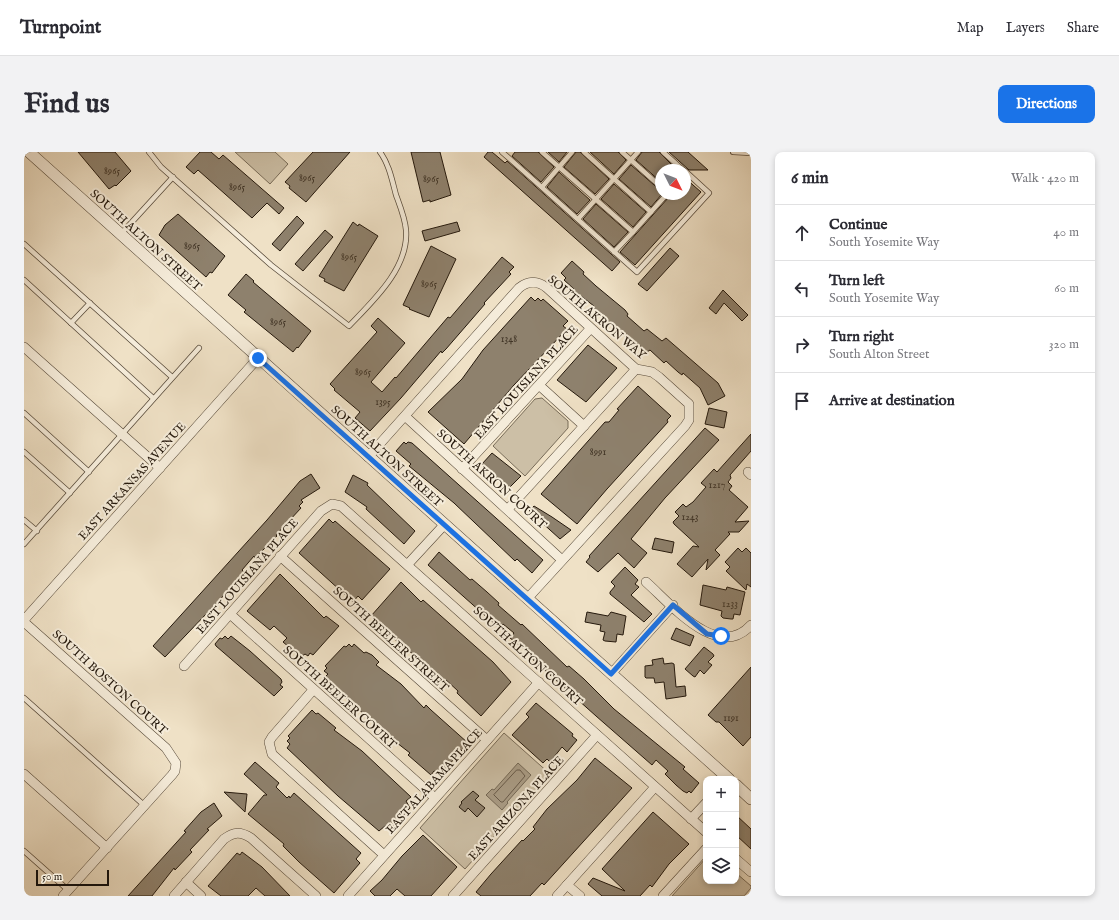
<!DOCTYPE html>
<meta charset="utf-8">
<style>
:root{--surface:#fff;--page:#f2f2f3;--text:#2b2b33;--muted:#7c7c81;--line:#e1e1e2;--accent:#1a73e8}
body{margin:0;font-family:"IM FELL English",serif;background:var(--page);color:var(--text)}
.controls{position:absolute;right:12px;bottom:12px;display:grid;overflow:hidden;border-radius:8px;box-shadow:0 2px 6px #0003}
.controls button{width:36px;height:36px;display:grid;place-items:center;padding:0;border:0;border-bottom:1px solid var(--line);background:var(--surface);color:var(--text);font:20px sans-serif}
.compass{position:absolute;left:631px;top:12px;width:36px;height:36px;border-radius:50%;background:var(--surface);box-shadow:0 2px 6px #0003;rotate:132deg}
.scale{position:absolute;left:12px;bottom:10px;width:73px;box-sizing:border-box;padding-left:4px;border:2px solid #24180c;border-top:0;font-size:11px;line-height:14px;white-space:nowrap;color:#24180c;-webkit-text-stroke:3px #f5ecda;paint-order:stroke}
.stop{position:absolute;width:12px;height:12px;margin:-9px;border:3px solid #1a73e8;border-radius:50%;background:#fff}
.stop.end{background:#1a73e8;border-color:#fff;box-shadow:0 1px 4px #0008}
.list{margin:0;padding:0;list-style:none}
h2{display:flex;justify-content:space-between;align-items:center;height:52px;margin:0;padding:0 16px;font-size:17px}
h2 small{font-size:13px;font-weight:400;color:var(--muted)}
.list li{display:grid;grid-template-columns:26px 1fr auto;gap:12px;align-items:center;box-sizing:border-box;height:56px;padding:0 16px;border-top:1px solid var(--line)}
.list b{display:block;font-size:15px;white-space:nowrap}
.list p{margin:0;font-size:13px;white-space:nowrap;color:var(--muted)}
.list em{font-size:13px;font-style:normal;color:var(--muted)}
.icon{flex:none;width:22px;height:22px;fill:none;stroke:currentColor;stroke-width:2;stroke-linecap:round;stroke-linejoin:round}
.map{position:relative;flex:none;width:727px;height:744px;overflow:hidden;border-radius:8px}
header{display:flex;align-items:center;gap:24px;box-sizing:border-box;height:56px;padding:0 20px;background:var(--surface);border-bottom:1px solid var(--line)}
header strong{font-size:19px}
nav{display:flex;gap:22px;margin-inline-start:auto;font-size:14px}
.intro{display:flex;align-items:center;justify-content:space-between;box-sizing:border-box;height:96px;padding:0 24px}
h1{margin:0;font-size:28px}
.button{padding:10px 18px;border-radius:8px;background:var(--accent);color:#fff;font-size:14px;font-weight:700}
main{display:flex;gap:24px;padding:0 24px}
aside{flex:1;background:var(--surface);border-radius:8px;box-shadow:0 2px 6px #0003}
.map>svg:first-child{display:block}
</style>
<header>
<strong>Turnpoint</strong>
<nav><a>Map</a><a>Layers</a><a>Share</a></nav>
</header>
<div class="intro"><h1>Find us</h1><a class="button">Directions</a></div>
<main>
<div class="map">
<svg width="727" height="744" viewBox="0 0 727 744">
<rect width="100%" height="100%" fill="#efe1c6"/>
<filter id="stains"><feTurbulence type="fractalNoise" baseFrequency=".005" numOctaves="4"/><feColorMatrix values="0 0 0 0 .2 0 0 0 0 .09 0 0 0 0 .02 0 0 0 .5 -.17"/></filter>
<radialGradient id="worn" r=".72"><stop offset=".6" stop-color="#630" stop-opacity="0"/><stop offset="1" stop-color="#630" stop-opacity=".3"/></radialGradient>
<g fill="#ccbfa6" stroke="#786c59">
<path d="M211,0h40l13,12 -18,20z"/>
<path d="M518,246l26,23v7l-43,48 -32,-30 42,-47z"/>
<path d="M480,581l46,41 -85,95 -45,-41z"/>
<path d="M682,706v23h30v-8l15,13v2l-7,8h-72z"/>
</g>
<path fill="#aa9d87" stroke="#746856" d="M494,611l13,12 -24,27 1,1 -6,7 -16,-15 6,-6 2,1z"/>
<g fill="none" stroke-linecap="round" stroke-linejoin="round">
<path stroke="#675a4a" stroke-width="1" d="M493,618h3l5,6 -22,26h-2l-7,-7z"/>
</g>
<g fill="#8e816d" stroke="#24180c">
<path d="M54,0h37l16,19 -15,15 -1,-1 -6,4z"/>
<path d="M176,0h11l8,7 4,-4 61,53 -5,6 -12,-11 -15,15 -54,-48 -4,4 -8,-7z"/>
<path d="M289,0h37l-44,50 -17,-14 1,-2 -5,-4z"/>
<path d="M387,0h29l11,43 -21,7v-2l-7,2z"/>
<path d="M464,0h4l13,11 2,-2 113,101 -8,9 -128,-114z"/>
<path d="M491,0h23l16,15 -13,15 -29,-26z"/>
<path d="M524,0h19l-8,10z"/>
<path d="M552,0h4l29,27 -14,15 -31,-27z"/>
<path d="M566,0h28l8,8 -12,14z"/>
<path d="M618,0h17l18,18h-16v12l-25,-22z"/>
<path d="M645,0h19l20,18h-19z"/>
<path d="M607,13l30,26 1,3 -11,13 -32,-28z"/>
<path d="M535,20l31,28 -13,14 -30,-27z"/>
<path d="M661,26l16,14 -66,73 -15,-13 48,-54 2,2 5,-6h10z"/>
<path d="M590,32l32,28 -13,15 -32,-28z"/>
<path d="M572,52l32,28 -14,15 -31,-28z"/>
<path d="M154,62l47,42 -13,17 -2,-1 -4,5 -47,-42 6,-10z"/>
<path d="M273,64l7,7 -24,28 -8,-7z"/>
<path d="M329,70l5,4 1,-2 19,12 -34,55 -20,-10 1,-2 -6,-3z"/>
<path d="M433,70l3,9 -35,10 -3,-10z"/>
<path d="M301,78l8,7 -30,34 -8,-7z"/>
<path d="M407,94l25,13 -27,58 -20,-8 1,-1 -7,-3z"/>
<path d="M646,96l9,8 -32,35 -9,-7z"/>
<path d="M478,105l12,10 -5,5 2,2 -27,29 1,1 -39,45 -4,4 -1,-2 -40,47 -31,33 -15,-13 5,-6 -26,-22 1,-1 -5,-5 47,-52 -6,-6 7,-8 27,25 -34,39 11,10 13,-15 1,1 52,-61 2,1z"/>
<path d="M548,109l12,11 -1,2 13,12 29,24 3,4 -1,2 17,15 3,-2 15,12 4,-3 52,45 7,13 -17,9 -8,-17 -17,-15 -1,2 -4,-3 -12,-11 -2,2 -14,-13 -3,2 -15,-13 -2,2 -37,-34 1,-1 -21,-16 1,-1 -10,-9 2,-2 -5,-5z"/>
<path d="M222,122l8,7 -1,1 58,49 -13,17 -1,-1 -4,5 -49,-40 2,-2 -18,-15z"/>
<path d="M699,138l25,25 -6,6 -18,-18 -8,11 -7,-6z"/>
<path d="M507,145l4,4 3,-3 3,3 2,-2 25,22 -5,5 4,3 -53,56 -50,59 -36,-32 34,-33 21,-29z"/>
<path d="M564,193l29,23 -31,34 -29,-22z"/>
<path d="M614,234l33,30 -4,4 1,2 -61,67 -30,35 -36,-30 64,-72h4l10,-12 -2,-1z"/>
<path d="M685,256l18,4 -3,16 -19,-4z"/>
<path d="M681,276l14,12 -54,58 -34,41 16,14 -13,15 -16,-15 -20,19 -12,-10 4,-5 -1,-1z"/>
<path d="M727,282v17l-21,24 1,3 -3,4 4,4 -3,4 19,17 -13,15 14,-1 -10,11h-11l2,2 -15,16 5,5 -14,15 2,-11 -16,18 -15,-13 16,-18 6,1 -25,-23 -1,-2 6,-6 -4,-4 8,-8 3,3 7,-5 13,-15 -5,-4 13,-14 3,3z"/>
<path d="M380,290l2,2 2,-2 4,1 131,117 -11,13 -15,-14 -2,2 -61,-58 -45,-37 2,-2 -15,-13z"/>
<path d="M468,301l29,23 -13,13 -26,-25z"/>
<path d="M287,322l9,14 -19,12 2,2 -4,4 2,2 -25,27 1,1 -22,22 -1,-2 -12,14 2,2 -15,18 -64,67 -12,-11 114,-126 33,-39z"/>
<path d="M329,323l15,8 -1,2 48,46 -11,13 -38,-35 1,-2 -22,-15z"/>
<path d="M510,354l18,11 19,13 -11,9 -31,-28z"/>
<path d="M305,367l4,4 2,-2 55,48 -28,31 -4,-4 -5,6 -54,-49z"/>
<path d="M631,386l19,4 -2,11 -20,-4z"/>
<path d="M714,396l4,4 4,-4 5,5v34l-4,-3 -1,6 -20,-19 4,-4 -5,-5z"/>
<path d="M415,400l31,28 2,-1 15,13 12,11 -1,2 23,20 1,-1 45,43 2,-1 15,13 30,30 71,58 -2,2 16,14 -8,10 -2,-2 -2,2 -4,-2 -7,-6 -11,-11 3,-3 -12,-11 -4,5 -56,-49 -66,-59 2,-2 -22,-17 4,-5 -11,-9 -4,4 -71,-63z"/>
<path d="M601,415l13,13 -3,4 4,3 -8,8 21,19 -8,8 -34,-28v-2l5,-6 -4,-4z"/>
<path d="M256,422l44,44 2,-2 13,10 -26,29 -3,-2 -2,3 -3,-2 -4,3 -18,-15 4,-4 -13,-12 -4,4 -23,-19z"/>
<path d="M377,430l20,20 2,-2 70,62 18,20 -30,34 -24,-23 1,-2 -13,-12 -2,3 -19,-16 -5,-5 1,-1 -34,-28 -15,-16z"/>
<path d="M679,433l23,5 1,-3 18,5 -5,23 -6,-1 -1,5h-2l-8,-1 -2,-2 1,-5 -22,-6z"/>
<path d="M563,460l21,4 3,-4 15,4 -3,19 -6,-1 -1,8 -11,-1 -2,-1 2,-8 -5,-1 1,-6 -16,-3z"/>
<path d="M652,476l18,8 -4,10 -19,-7z"/>
<path d="M201,484l3,3 3,-3 19,15 31,28 1,3 -2,3 3,2 -9,9 -58,-50 -1,-2 5,-6 2,1z"/>
<path d="M325,492l3,3 2,-3 10,9 2,-1 6,3 7,7 -3,3 25,19 23,24 2,-3 5,5 37,33 -27,31 -7,-3 -3,4 -23,-20 2,-2 -22,-17 -64,-58 4,-4 -4,-3 3,-3 -2,-2 19,-20 2,1z"/>
<path d="M680,495l9,7 1,2 -6,6 4,3 -8,9 -4,-4 -5,7 -2,-1 -8,-7z"/>
<path d="M639,506l1,6 8,-1 2,1 2,23 9,-1 1,10 -20,3 -2,-17 -9,1 -1,-5h-8l-1,-1v-11l8,-1 -1,-5z"/>
<path d="M727,515v70l-8,9 -24,-24h-3l-8,-7z"/>
<path d="M512,551l37,31 -1,2 5,4 -10,12 -5,-5 -12,15 -3,-3 -4,4 -31,-28 17,-18 -3,-3z"/>
<path d="M288,558l4,4 2,-1 18,15 -2,2 28,21 49,46 -5,4 4,7 -19,21 -6,-3 -6,5 -41,-35 -51,-48 3,-4 -3,-3 3,-3 -2,-2z"/>
<path d="M571,606l37,30 -88,97 -2,-2 -12,13h-49l-5,-4 15,-18 31,-34 1,1 12,-12 -2,-2 14,-18 30,-29z"/>
<path d="M231,610l24,21 -3,4 11,11 2,-2 1,2 4,-5 67,60 -5,6 4,4 -26,30 -35,-31 -16,-16 1,-2 -36,-30 16,-19h3l-23,-21z"/>
<path d="M449,639l6,5 -4,4 10,8 -8,9 -9,-9 -3,4 -6,-5 3,-4 -1,-1z"/>
<path d="M200,640l23,2 -2,18z"/>
<path d="M190,651l8,13 -15,13 2,1 -19,20 2,2 -17,18 -1,-2 -22,28h-24l58,-64 -2,-1 17,-19z"/>
<path d="M629,660l36,32 -20,20 -17,23 -2,-2 -10,11h-38l-14,-12 5,-6 32,13 -23,-22z"/>
<path d="M712,663l15,14v20l-15,-14z"/>
<path d="M399,683l34,32 -26,29h-26l-8,-7 -7,7h-15l-5,-5 12,-11 20,-24z"/>
<path d="M218,700l20,15 28,29h-25l-9,-8 -8,8h-27l-13,-10 29,-33 3,2z"/>
</g>
<g fill="none" stroke-linecap="round" stroke-linejoin="round">
<g stroke="#574a3a" stroke-width="6">
<g id="service">
<path d="M125,0l12,15 110,98 78,61c24,-25 60,-58 57,-96 -1,-12 -6,-24 -10,-35 -4,-15 -7,-31 -16,-43"/>
<path d="M478,0l135,120 72,-79 -24,-22"/>
<path d="M518,0l91,80 34,-38"/>
<path d="M560,0l67,60"/>
<path d="M598,0l39,35"/>
<path d="M639,0l20,18"/>
<path d="M709,0l18,1"/>
<path d="M518,35l30,-35"/>
<path d="M554,67l60,-67"/>
<path d="M97,82l52,-57"/>
<path d="M0,92l148,133"/>
<path d="M590,100l19,-20"/>
<path d="M0,128l129,118"/>
<path d="M47,171l19,-20"/>
<path d="M0,261l65,59"/>
<path d="M0,300l46,41"/>
<path d="M0,368l13,11"/>
<path d="M0,392l175,-196"/>
<path d="M0,546l121,108"/>
<path d="M0,699l44,39"/>
</g>
</g>
<g stroke="#574a3a" stroke-width="10">
<g id="minor">
<path d="M0,195l136,121"/>
<path d="M516,234l44,40"/>
<path d="M382,265l156,143"/>
<path d="M344,305l151,-169c10,-8 19,-7 28,0l89,81 16,3 7,5 30,27v16l-4,6 -158,173"/>
<path d="M438,317l128,-140"/>
<path d="M724,320l3,3"/>
<path d="M484,357l128,-140"/>
<path d="M256,404l207,184"/>
<path d="M384,412l36,-39"/>
<path d="M622,430c25,22 72,80 105,43"/>
<path d="M206,462l205,184"/>
<path d="M0,468l234,-262"/>
<path d="M0,470l142,126 10,15 -1,8 -3,4 -109,121"/>
<path d="M160,514l137,-155 11,-7 9,2 365,326"/>
<path d="M587,522l62,-69"/>
<path d="M289,538l-41,47 -3,5 3,12 112,101"/>
<path d="M0,622l83,74"/>
<path d="M667,667l15,-16"/>
<path d="M712,707l15,13"/>
<path d="M162,730l15,14"/>
<path d="M543,733l13,11"/>
<path d="M150,744l50,-57c10,-7 16,-8 27,-1l65,58"/>
<path d="M324,744l191,-214"/>
<path d="M429,744l144,-161"/>
<path d="M533,744l98,-109"/>
<path d="M639,744l43,-47"/>
</g>
</g>
<g stroke="#574a3a" stroke-width="12">
<g id="tertiary">
<path d="M5,0l700,627"/>
<path d="M712,633l15,14"/>
</g>
</g>
<use href="#service" stroke="#f5ecda" stroke-width="4.5"/>
<use href="#minor" stroke="#f5ecda" stroke-width="9"/>
<use href="#tertiary" stroke="#f5ecda" stroke-width="11"/>
</g>
<g fill="none" stroke-linecap="round" stroke-linejoin="round">
<path stroke="#1a73e8" stroke-width="5" d="M234,206l353,316 62,-69 34,29 14,2"/>
</g>
<g text-anchor="middle" stroke-width="4" stroke-linejoin="round" paint-order="stroke">
<g font-size="10" fill="#3e3224">
<text x="88" y="22">8965</text>
<text x="283" y="29">8965</text>
<text x="407" y="30">8965</text>
<text x="213" y="38">8965</text>
<text x="168" y="97">8965</text>
<text x="325" y="108">8965</text>
<text x="405" y="135">8965</text>
<text x="254" y="173">8965</text>
<text x="485" y="190">1348</text>
<text x="339" y="223">8965</text>
<text x="359" y="253">1395</text>
<text x="574" y="303">8991</text>
<text x="693" y="336">1217</text>
<text x="666" y="368">1243</text>
<text x="706" y="455">1233</text>
<text x="707" y="569">1191</text>
</g>
<g font-size="12" fill="#24180c" stroke="#f5ecda">
<text transform="translate(122 88) rotate(42)" y="4">SOUTH ALTON STREET</text>
<text transform="translate(573 165) rotate(40)" y="4">SOUTH AKRON WAY</text>
<text transform="translate(502 230) rotate(-48)" y="4">EAST LOUISIANA PLACE</text>
<text transform="translate(363 304) rotate(42)" y="4">SOUTH ALTON STREET</text>
<text transform="translate(468 327) rotate(42)" y="4">SOUTH AKRON COURT</text>
<text transform="translate(108 329) rotate(-48)" y="4">EAST ARKANSAS AVENUE</text>
<text transform="translate(223 424) rotate(-49)" y="4">EAST LOUISIANA PLACE</text>
<text transform="translate(367 487) rotate(42)" y="4">SOUTH BEELER STREET</text>
<text transform="translate(504 504) rotate(42)" y="4">SOUTH ALTON COURT</text>
<text transform="translate(86 530) rotate(42)" y="4">SOUTH BOSTON COURT</text>
<text transform="translate(316 545) rotate(42)" y="4">SOUTH BEELER COURT</text>
<text transform="translate(410 629) rotate(-48)" y="4">EAST ALABAMA PLACE</text>
<text transform="translate(492 656) rotate(-48)" y="4">EAST ARIZONA PLACE</text>
</g>
</g>
<rect width="100%" height="100%" filter="url(#stains)"/>
<rect width="100%" height="100%" fill="url(#worn)"/>
</svg>
<div class="controls">
<button>+</button>
<button>−</button>
<button><svg class="icon" aria-label="layers" viewBox="0 0 24 24"><path d="M12 4l9 5-9 5-9-5zM3 14l9 5 9-5"/></svg></button>
</div>
<svg class="compass" viewBox="-18 -18 36 36"><path d="M0-13l5 13h-10z" fill="#e53935"/><path d="M0 13l5-13h-10z" fill="#7c7c81"/></svg>
<div class="scale">50 m</div>
<div class="stop" style="left:697px;top:484px"></div>
<div class="stop end" style="left:234px;top:206px"></div>
</div>
<aside>
<h2>6 min<small>Walk · 420 m</small></h2>
<ul class="list">
<li><svg class="icon" aria-label="ahead" viewBox="0 0 24 24"><path d="M12 20V5M6 11l6-6 6 6"/></svg><div><b>Continue</b><p>South Yosemite Way</p></div><em>40 m</em></li>
<li><svg class="icon" aria-label="left" viewBox="0 0 24 24"><path d="M17 20v-9H6M10 6l-5 5 5 5"/></svg><div><b>Turn left</b><p>South Yosemite Way</p></div><em>60 m</em></li>
<li><svg class="icon" aria-label="right" viewBox="0 0 24 24"><path d="M7 20v-9h11M14 6l5 5-5 5"/></svg><div><b>Turn right</b><p>South Alton Street</p></div><em>320 m</em></li>
<li><svg class="icon" aria-label="arrive" viewBox="0 0 24 24"><path d="M6 21V4h12l-3 4 3 4H6"/></svg><div><b>Arrive at destination</b></div></li>
</ul>
</aside>
</main>
